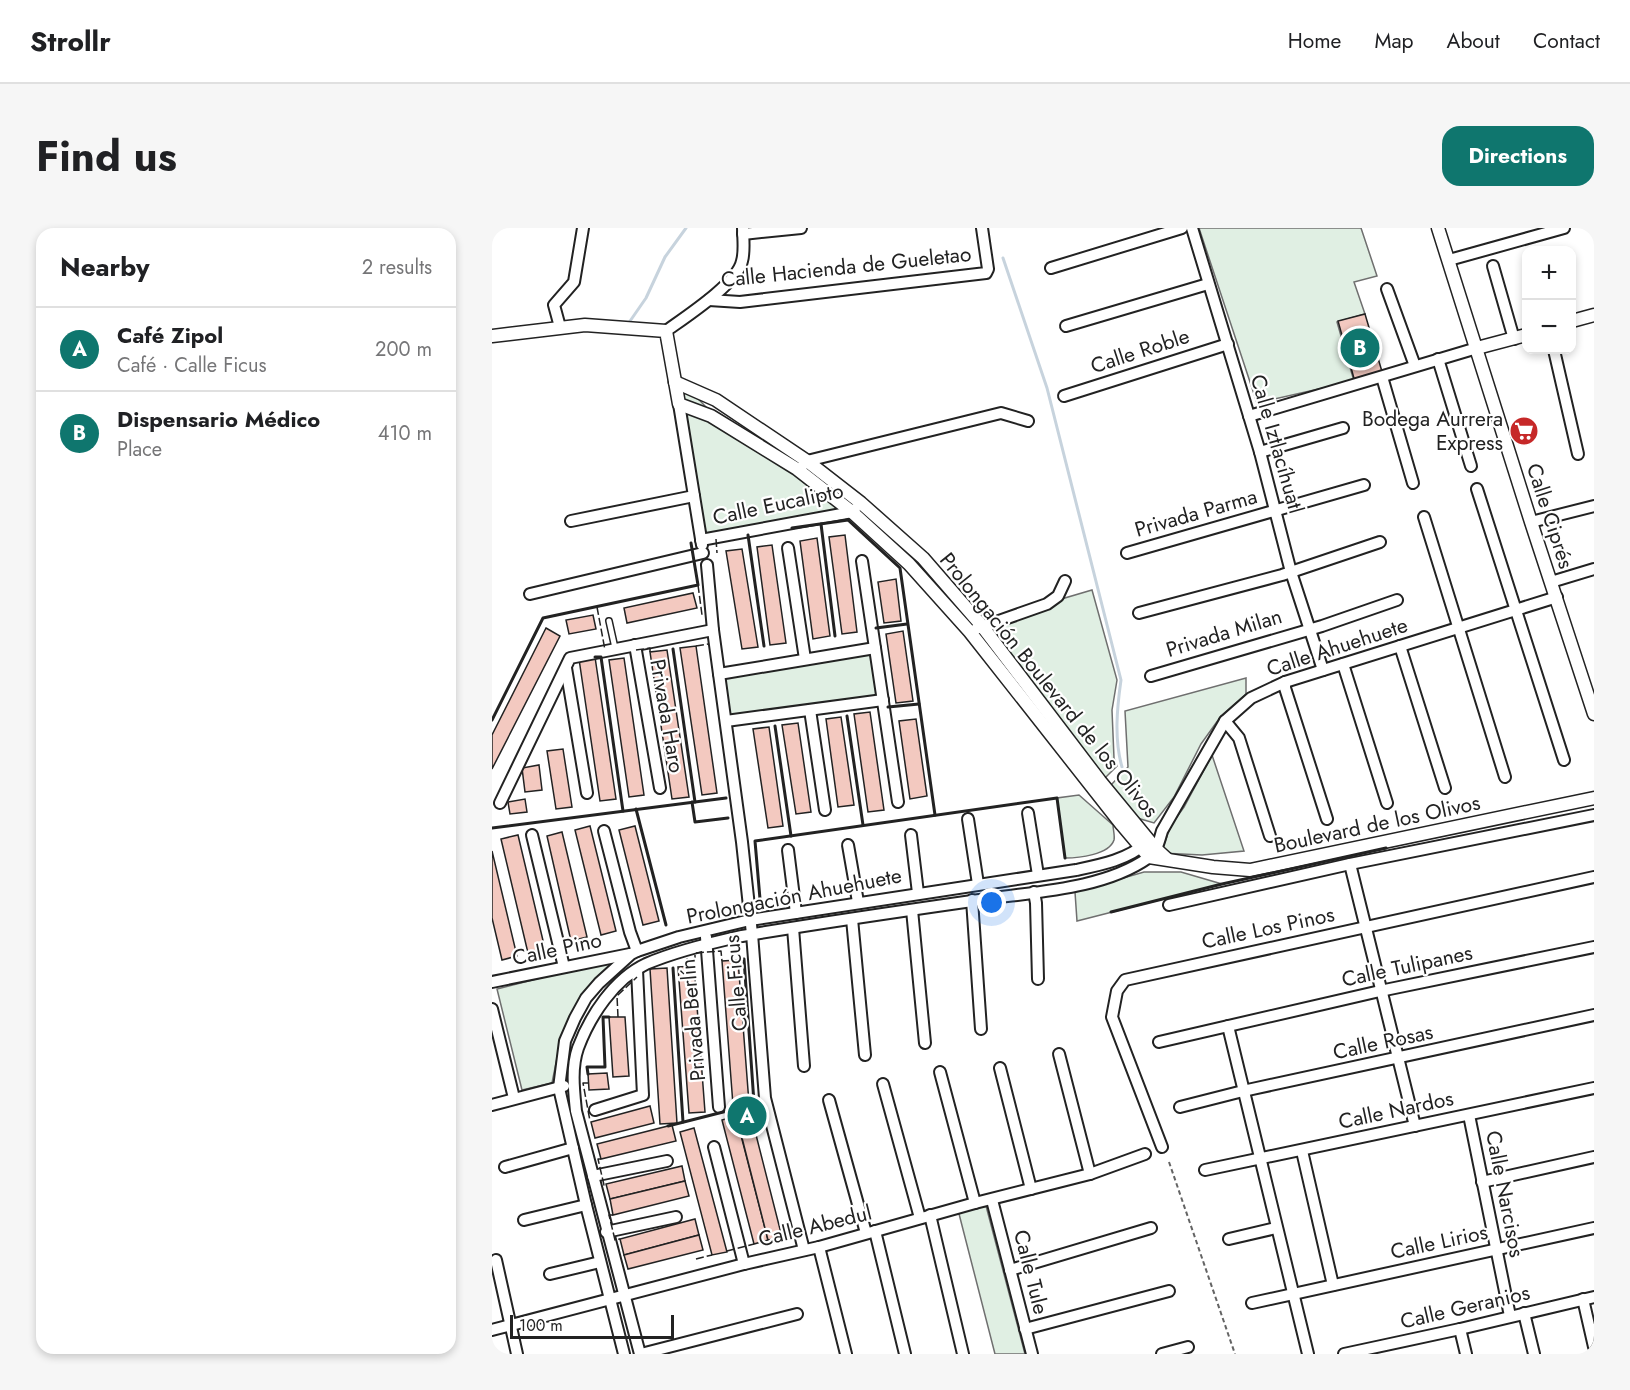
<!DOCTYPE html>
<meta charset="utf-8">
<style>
:root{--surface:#fff;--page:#f6f6f6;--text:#202124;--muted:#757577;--line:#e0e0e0;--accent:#0f766e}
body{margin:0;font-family:Jost,sans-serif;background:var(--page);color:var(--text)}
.controls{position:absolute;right:18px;top:18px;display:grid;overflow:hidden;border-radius:12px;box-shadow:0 3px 9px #0003}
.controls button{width:54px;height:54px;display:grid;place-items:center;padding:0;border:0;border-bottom:2px solid var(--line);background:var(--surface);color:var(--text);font:30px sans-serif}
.scale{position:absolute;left:18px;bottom:15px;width:164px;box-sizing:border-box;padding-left:6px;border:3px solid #222;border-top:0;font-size:16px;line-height:21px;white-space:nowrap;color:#222;-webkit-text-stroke:4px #fff;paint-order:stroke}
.you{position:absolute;left:500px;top:675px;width:21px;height:21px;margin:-15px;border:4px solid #fff;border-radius:50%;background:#1a73e8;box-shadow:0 0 0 9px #1a73e833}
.badge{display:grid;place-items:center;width:39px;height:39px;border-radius:50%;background:var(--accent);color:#fff;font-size:20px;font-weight:700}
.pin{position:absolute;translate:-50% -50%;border:3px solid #fff;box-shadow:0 2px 6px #0006}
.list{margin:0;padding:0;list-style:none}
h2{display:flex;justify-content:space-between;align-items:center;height:78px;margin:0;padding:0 24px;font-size:26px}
h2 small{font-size:20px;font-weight:400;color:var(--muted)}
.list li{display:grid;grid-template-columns:39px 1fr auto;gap:18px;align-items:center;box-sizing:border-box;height:84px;padding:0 24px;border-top:2px solid var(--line)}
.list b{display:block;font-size:22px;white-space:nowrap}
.list p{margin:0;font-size:20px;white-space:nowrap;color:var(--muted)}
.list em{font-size:20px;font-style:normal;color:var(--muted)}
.map{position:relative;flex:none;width:1102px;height:1126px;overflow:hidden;border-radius:18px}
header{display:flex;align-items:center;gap:36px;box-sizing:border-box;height:84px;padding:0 30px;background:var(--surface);border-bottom:2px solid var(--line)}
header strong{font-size:28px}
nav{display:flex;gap:33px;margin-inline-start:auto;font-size:21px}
.intro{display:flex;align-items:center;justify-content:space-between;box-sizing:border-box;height:144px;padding:0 36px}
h1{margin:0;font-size:42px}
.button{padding:15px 27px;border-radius:18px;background:var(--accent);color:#fff;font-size:21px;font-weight:700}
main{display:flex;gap:36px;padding:0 36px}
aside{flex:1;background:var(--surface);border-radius:18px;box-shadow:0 3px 9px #0003}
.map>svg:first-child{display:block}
</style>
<header>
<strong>Strollr</strong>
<nav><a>Home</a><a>Map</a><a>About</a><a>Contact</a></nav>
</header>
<div class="intro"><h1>Find us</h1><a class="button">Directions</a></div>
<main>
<aside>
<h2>Nearby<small>2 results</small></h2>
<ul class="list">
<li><span class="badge">A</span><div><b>Café Zipol</b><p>Café · Calle Ficus</p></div><em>200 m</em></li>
<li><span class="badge">B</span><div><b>Dispensario Médico</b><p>Place</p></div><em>410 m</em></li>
</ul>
</aside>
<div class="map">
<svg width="1102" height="1126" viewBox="0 0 1102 1126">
<rect width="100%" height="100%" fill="#fff"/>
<g fill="#e0efe3" stroke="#6f6f6f" stroke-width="1.5">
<path d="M707,0h162l16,48 -23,6 11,32 -28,8 17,59 -97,22z"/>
<path d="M182,146l32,33 91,62 55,43 -146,26z"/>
<path d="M600,362l25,90 -5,30 2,48 3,8 -12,12 -125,-155z"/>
<path d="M382,420l8,52 -152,20 -6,-47z"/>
<path d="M754,450v16l-25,22 -20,28 -27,53 -20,26 -20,-6 -23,-32 17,-18 -3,-56z"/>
<path d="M720,527l32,96 -42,4 -41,-2 10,-28 13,-18z"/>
<path d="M587,567l34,30c0,4 2,11 1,15 -5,15 -36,18 -49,18l-8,-60z"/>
<path d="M652,644h37l41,12 -145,37 -2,-29z"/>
<path d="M123,731l-32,35 -22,44 -9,45 -30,7 -25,-101z"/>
<path d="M493,974l40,152h-30l-38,-148z"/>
</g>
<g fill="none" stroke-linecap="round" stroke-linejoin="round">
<g stroke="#c7d3dd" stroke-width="3">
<path d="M511,30l44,130 74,292c-4,28 -7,59 1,87"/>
<path d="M136,96l18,-26 19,-41 21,-29"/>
</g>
</g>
<g fill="#f3c9c0" stroke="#222" stroke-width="1.5">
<path d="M873,86l18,61 -28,7 -17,-61z"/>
<path d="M353,307l12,97 -15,2 -13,-97z"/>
<path d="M325,310l13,98 -17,3 -13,-98z"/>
<path d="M280,317l14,98 -16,2 -13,-98z"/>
<path d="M250,321l16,98 -16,2 -16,-98z"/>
<path d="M404,351l5,42 -17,2 -6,-41z"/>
<path d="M201,365l4,15 -70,15 -3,-15z"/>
<path d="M101,387l3,14 -27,5 -3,-14z"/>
<path d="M54,400l14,8 -68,133v-34z"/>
<path d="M411,403l10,70 -17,2 -10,-69z"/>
<path d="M204,418l21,147 -15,2 -22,-147z"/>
<path d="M175,422l22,147 -17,2 -22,-147z"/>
<path d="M103,429l21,142 -16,2 -21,-142z"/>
<path d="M132,430l20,137 -15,2 -20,-137z"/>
<path d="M378,484l14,98 -16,2 -14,-98z"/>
<path d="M349,489l13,88 -16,2 -12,-88z"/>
<path d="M424,491l11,77 -17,3 -11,-78z"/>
<path d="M306,495l13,89 -15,2 -14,-89z"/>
<path d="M277,499l14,99 -15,2 -15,-99z"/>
<path d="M71,521l9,58 -16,2 -9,-58z"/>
<path d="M47,537l3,25 -17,2 -3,-24z"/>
<path d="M33,571l2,13 -17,2 -2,-12z"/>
<path d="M98,598l26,105 -15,4 -26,-105z"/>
<path d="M143,598l24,95 -16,4 -24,-95z"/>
<path d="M70,604l25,105 -16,4 -24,-105z"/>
<path d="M26,607l27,114 -17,4 -27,-114z"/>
<path d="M0,623l25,105 -15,4 -10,-42z"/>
<path d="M246,732l11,143 -16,2 -11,-144z"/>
<path d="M202,738l11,146 -16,1 -11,-146z"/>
<path d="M175,740l10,155 -17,1 -10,-155z"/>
<path d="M117,789h16l4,59 -16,1z"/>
<path d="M115,845l2,16 -20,1 -1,-16z"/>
<path d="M257,877l5,22 -14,3 -5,-22z"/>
<path d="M158,878l4,17 -59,15 -4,-16z"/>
<path d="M244,888l32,124 -14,4 -32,-124z"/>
<path d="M180,897l4,16 -75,18 -4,-15z"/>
<path d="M262,899l28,110 -14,3 -28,-110z"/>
<path d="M202,900l33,124 -15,3 -32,-123z"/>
<path d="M190,938l3,15 -75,18 -4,-15z"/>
<path d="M193,953l4,15 -76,19 -3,-16z"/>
<path d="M203,991l4,16 -75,20 -4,-16z"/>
<path d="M207,1007l4,15 -75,19 -4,-14z"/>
</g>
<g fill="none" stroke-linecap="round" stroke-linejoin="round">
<g stroke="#222" stroke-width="8">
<path id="service" d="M117,393l6,27"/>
</g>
<g stroke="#222" stroke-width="14">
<g id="minor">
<path d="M700,0l68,224 31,120 32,98"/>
<path d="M251,6l58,-6"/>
<path d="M957,32l115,-32"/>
<path d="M1001,38l21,73"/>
<path d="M559,40l131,-40"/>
<path d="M895,61l28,77"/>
<path d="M217,72l31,2 246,-29 2,-4 -6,-41"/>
<path d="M574,98l142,-42"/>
<path d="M68,99l-6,-22 20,-23 9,-54"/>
<path d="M174,103c18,-13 72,-48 76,-70 3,-10 1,-23 1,-33"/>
<path d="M1062,122l24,104"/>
<path d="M946,131l33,107"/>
<path d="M890,149l31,106"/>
<path d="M572,168l164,-52"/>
<path d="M187,176l23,141"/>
<path d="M757,188l228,-68"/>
<path d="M768,224l83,-24"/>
<path d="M311,237l4,-4 194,-48 27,8"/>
<path d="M985,261l87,271"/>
<path d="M932,289l81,260"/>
<path d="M79,293l123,-25"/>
<path d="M1039,294l63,-16"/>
<path d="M209,312l151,-28 3,-3"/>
<path d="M296,320l17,111"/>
<path d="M635,325l237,-68"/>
<path d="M370,333l36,241"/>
<path d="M215,337l6,65 29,212 10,92 13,164 39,152"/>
<path d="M1059,354l43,-13"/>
<path d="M38,366l173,-41"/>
<path d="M647,385l143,-38 98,-33"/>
<path d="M484,401l71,-25 11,-8 7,-15"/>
<path d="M143,417l25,143"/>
<path d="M908,418l45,142"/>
<path d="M851,436l44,139"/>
<path d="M74,440l21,125"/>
<path d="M227,446l156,-26"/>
<path d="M659,448l171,-50 75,-26"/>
<path d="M793,454v6l42,131"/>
<path d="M318,482l15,100"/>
<path d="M234,493l157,-21"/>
<path d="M733,493l14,17 31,98"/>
<path d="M8,575l70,-145 143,-28"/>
<path d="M536,585l10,62"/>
<path d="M476,591l10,65"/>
<path d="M112,603l26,101 7,19"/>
<path d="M40,607l32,132"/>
<path d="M419,607l7,58"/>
<path d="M356,617l10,57"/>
<path d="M296,622l8,63"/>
<path d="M858,636l65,262"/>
<path d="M542,664l2,11 2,76"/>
<path d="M480,672l9,129"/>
<path d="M677,677l181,-41 244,-49"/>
<path d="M420,682l13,133"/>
<path d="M360,691l13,136"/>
<path d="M301,700l11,138"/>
<path d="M214,709l13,170"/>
<path d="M0,754l138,-28"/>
<path d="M0,781l22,89"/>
<path d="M736,798l80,328"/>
<path d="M667,814l221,-51 214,-44"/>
<path d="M567,826l31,120"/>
<path d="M508,840l31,121"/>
<path d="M448,844l35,131"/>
<path d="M391,856l37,134"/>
<path d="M337,872l37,133"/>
<path d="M0,877l72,-19"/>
<path d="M688,879l63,-16 351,-76"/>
<path d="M103,882l48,-15 -6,-125"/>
<path d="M977,887l41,201"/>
<path d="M222,919l30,117"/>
<path d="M670,919l-50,-130 5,-26 8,-11 469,-103"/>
<path d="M810,923l31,134"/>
<path d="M13,939l68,-19"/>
<path d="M713,942l389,-82"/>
<path d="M101,948l74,-15"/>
<path d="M990,954l112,-25"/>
<path d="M500,972l40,154"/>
<path d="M438,987l33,139"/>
<path d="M32,992l62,-15"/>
<path d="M383,1003l30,123"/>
<path d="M114,1004l70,-15"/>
<path d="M737,1011l47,-11"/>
<path d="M327,1019l27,107"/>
<path d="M4,1032l21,94"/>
<path d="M518,1042l141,-42"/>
<path d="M58,1046l50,-12"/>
<path d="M1091,1071l11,48"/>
<path d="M760,1075l342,-75"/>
<path d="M1032,1085l10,41"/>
<path d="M533,1101l144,-38"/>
<path d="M968,1101l6,25"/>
<path d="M0,1102l252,-66 75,-17 156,-44 115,-29 55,-20"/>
<path d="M132,1126l-38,-149 -27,-117 6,-47 10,-23 11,-20 13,-15 32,-29 6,-3 42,-14 71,-17 326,-50c24,-5 51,-10 70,-27"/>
<path d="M148,1126l-64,-243c-2,-20 -5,-43 2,-63 12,-32 36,-69 68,-84 30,-13 64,-21 96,-28 77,-13 153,-24 230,-35 55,-9 129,-10 176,-43 9,-6 11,-17 14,-27l63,-110 26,-23 34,-16 272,-85"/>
<path d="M149,1126l156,-40"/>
<path d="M670,1126l26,-7"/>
<path d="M852,1126l116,-25 134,-32"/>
</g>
</g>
<g stroke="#222" stroke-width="15">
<g id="tertiary">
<path d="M946,0l93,294 63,192"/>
<path d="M1080,93l22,-6"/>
<path d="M0,108l93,-11 81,6 13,73 32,12 86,53 55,43 57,52 61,68 152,193 27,32 64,10 37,3 344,-72"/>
<path d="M985,120l49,-13"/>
<path d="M183,154l41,18 91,61 54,42 62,55 59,68 118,155 56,68 11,10"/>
</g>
</g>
<path stroke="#646464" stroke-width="2" stroke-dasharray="4.5 3" stroke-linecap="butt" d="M677,934l66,192"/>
<use href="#service" stroke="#fff" stroke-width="5"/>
<use href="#minor" stroke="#fff" stroke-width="10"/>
<use href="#tertiary" stroke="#fff" stroke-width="12"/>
<g stroke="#222" stroke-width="1.5" stroke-dasharray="8 3" stroke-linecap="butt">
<path d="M224,311l1,14"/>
<path d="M206,357l4,30"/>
<path d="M105,379l8,43"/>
<path d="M204,418l12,-2"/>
<path d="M144,422l14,-2v4"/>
<path d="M196,738l-1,-7h8v-6l26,-2 1,10"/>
<path d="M126,789l-1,-21 20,-19"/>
<path d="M96,855h-5l7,38"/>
<path d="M109,931h-3l6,26 2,-1"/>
<path d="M121,987h-4l6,25 5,-1"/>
<path d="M235,1023l27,-7"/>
<path d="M204,1031l16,-4"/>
</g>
<g stroke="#222" stroke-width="3">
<path d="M329,296l14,112"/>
<path d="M300,300l56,-8 52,48 35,247"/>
<path d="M256,307l16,111"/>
<path d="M384,400l31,-4"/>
<path d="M181,421l22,153"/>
<path d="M103,429h6l22,154"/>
<path d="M396,479l31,-3"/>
<path d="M355,488l16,109"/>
<path d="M0,492l51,-102 155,-33 -7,-42"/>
<path d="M283,498l16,110"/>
<path d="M200,574l3,20 33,-4"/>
<path d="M144,581l30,116"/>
<path d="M0,600l234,-30"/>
<path d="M268,671l-5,-58 302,-43 8,60"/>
<path d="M619,684l111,-28 164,-36"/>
<path d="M246,732l6,-1 10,144h-5"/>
<path d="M181,740l10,154"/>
<path d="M96,846l-1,-7h18l-2,-50h6"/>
<path d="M176,898l67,-17"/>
</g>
</g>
<defs>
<g id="supermarket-disc" transform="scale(1.5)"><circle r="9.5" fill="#c62828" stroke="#fff"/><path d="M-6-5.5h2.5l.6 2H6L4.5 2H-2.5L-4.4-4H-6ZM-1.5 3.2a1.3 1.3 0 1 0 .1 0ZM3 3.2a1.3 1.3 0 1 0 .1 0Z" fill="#fff"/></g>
</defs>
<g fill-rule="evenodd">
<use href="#supermarket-disc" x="1032" y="203"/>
</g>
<g text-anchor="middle" stroke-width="4.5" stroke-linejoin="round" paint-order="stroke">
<g font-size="21" fill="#222" stroke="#fff">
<text transform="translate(354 39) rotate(-6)" y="7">Calle Hacienda de Gueletao</text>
<text transform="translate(648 123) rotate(-18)" y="7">Calle Roble</text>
<text transform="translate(785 216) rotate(74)" y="7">Calle Iztlacíhuatl</text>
<text transform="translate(286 276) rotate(-12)" y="7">Calle Eucalipto</text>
<text transform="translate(704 285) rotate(-16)" y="7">Privada Parma</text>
<text transform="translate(1058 288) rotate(72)" y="7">Calle Ciprés</text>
<text transform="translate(732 405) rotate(-17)" y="7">Privada Milan</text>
<text transform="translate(845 419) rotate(-18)" y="7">Calle Ahuehuete</text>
<text transform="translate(557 457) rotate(51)" y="7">Prolongación Boulevard de los Olivos</text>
<text transform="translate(175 488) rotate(80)" y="7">Privada Haro</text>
<text transform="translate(885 596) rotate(-12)" y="7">Boulevard de los Olivos</text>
<text transform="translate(302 668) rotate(-11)" y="7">Prolongación Ahuehuete</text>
<text transform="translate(776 700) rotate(-12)" y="7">Calle Los Pinos</text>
<text transform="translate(65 721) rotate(-12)" y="7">Calle Pino</text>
<text transform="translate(915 738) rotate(-12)" y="7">Calle Tulipanes</text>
<text transform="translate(244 755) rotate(-95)" y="7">Calle Ficus</text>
<text transform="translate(201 792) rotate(-95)" y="7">Privada Berlín</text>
<text transform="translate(891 814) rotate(-12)" y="7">Calle Rosas</text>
<text transform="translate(904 882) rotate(-12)" y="7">Calle Nardos</text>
<text transform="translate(1013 966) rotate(79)" y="7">Calle Narcisos</text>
<text transform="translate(323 998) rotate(-14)" y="7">Calle Abedul</text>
<text transform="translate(947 1014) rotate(-12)" y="7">Calle Lirios</text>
<text transform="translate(539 1044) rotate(76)" y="7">Calle Tule</text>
<text transform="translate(973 1079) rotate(-13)" y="7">Calle Geranios</text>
</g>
<g font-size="21" fill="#222" stroke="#fff" text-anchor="end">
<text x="1011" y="198">Bodega Aurrera<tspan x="1011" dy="24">Express</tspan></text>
</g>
</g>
</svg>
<div class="controls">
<button>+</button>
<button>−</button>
</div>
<div class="scale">100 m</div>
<div class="you"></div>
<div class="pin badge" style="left:255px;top:888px">A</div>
<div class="pin badge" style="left:868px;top:120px">B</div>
</div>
</main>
